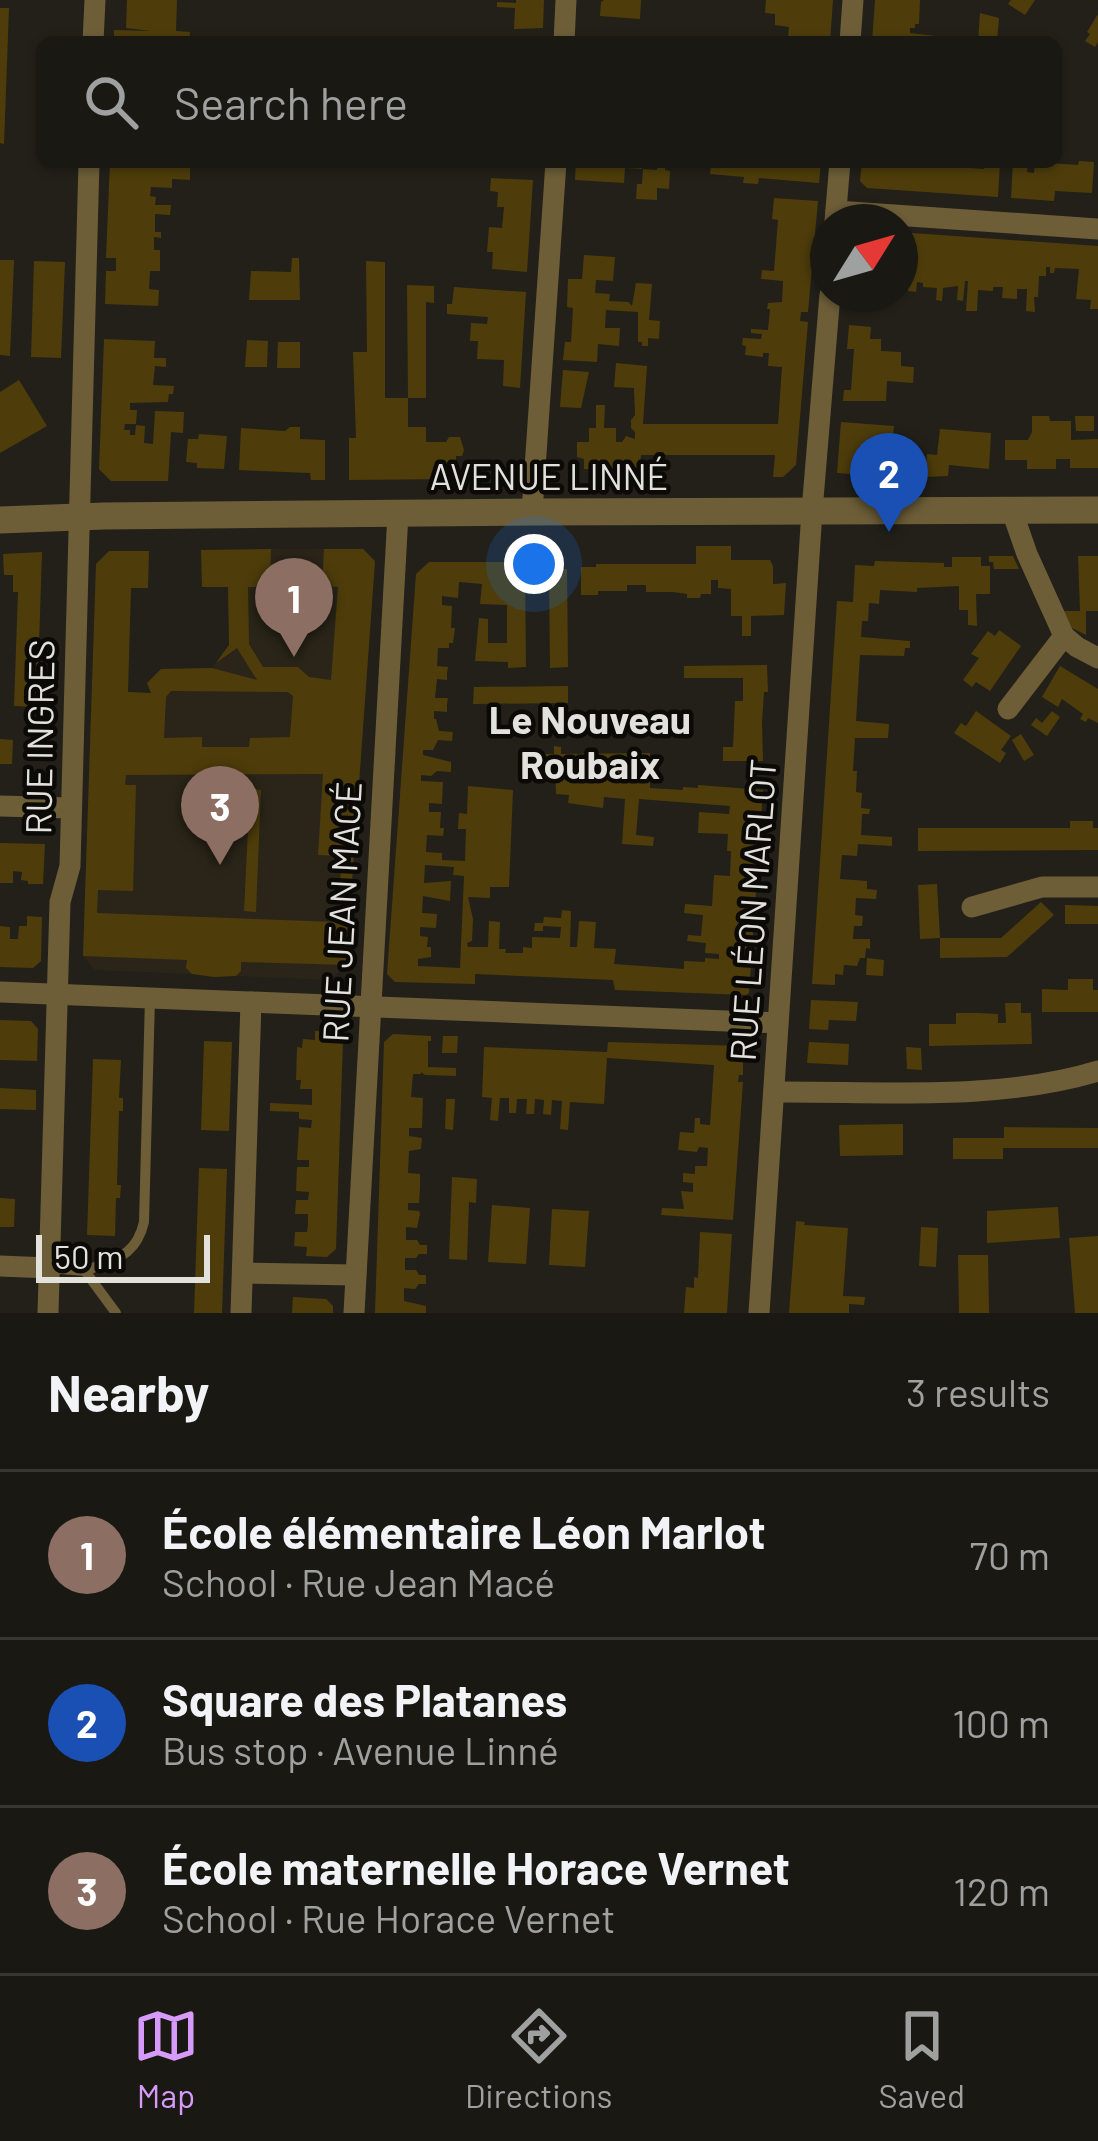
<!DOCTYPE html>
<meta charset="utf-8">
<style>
:root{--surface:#1a1813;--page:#23211c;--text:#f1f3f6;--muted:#9fa0a0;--line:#383733;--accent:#d69bfa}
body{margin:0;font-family:Barlow,sans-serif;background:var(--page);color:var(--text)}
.compass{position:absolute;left:810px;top:204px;width:108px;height:108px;border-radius:50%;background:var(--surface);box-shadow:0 3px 9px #0004;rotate:53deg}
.scale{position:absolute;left:36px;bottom:30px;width:174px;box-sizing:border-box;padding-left:12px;border:6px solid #e2e1dc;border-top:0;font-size:33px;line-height:42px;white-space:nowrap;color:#e2e1dc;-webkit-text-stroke:9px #0b0a07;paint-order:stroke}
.you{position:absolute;left:534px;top:564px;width:42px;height:42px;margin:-30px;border:9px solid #fff;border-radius:50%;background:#1a73e8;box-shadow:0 0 0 18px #1a73e833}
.badge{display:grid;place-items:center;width:78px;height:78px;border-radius:50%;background:var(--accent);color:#fff;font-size:39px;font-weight:700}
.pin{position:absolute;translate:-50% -99px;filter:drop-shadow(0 3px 6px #0008)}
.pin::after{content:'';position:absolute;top:63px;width:42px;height:36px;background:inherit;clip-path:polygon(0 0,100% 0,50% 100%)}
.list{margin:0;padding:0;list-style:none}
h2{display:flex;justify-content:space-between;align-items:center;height:156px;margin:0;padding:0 48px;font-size:51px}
h2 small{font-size:39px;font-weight:400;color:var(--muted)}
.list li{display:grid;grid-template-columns:78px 1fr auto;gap:36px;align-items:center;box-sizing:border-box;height:168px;padding:0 48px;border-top:3px solid var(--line)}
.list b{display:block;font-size:45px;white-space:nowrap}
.list p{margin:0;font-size:39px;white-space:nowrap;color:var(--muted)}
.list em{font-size:39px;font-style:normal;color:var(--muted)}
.icon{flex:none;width:66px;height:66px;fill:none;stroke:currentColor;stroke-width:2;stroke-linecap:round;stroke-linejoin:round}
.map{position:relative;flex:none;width:1098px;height:1313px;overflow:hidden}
.search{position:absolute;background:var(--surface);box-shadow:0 3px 9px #0004;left:36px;right:36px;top:36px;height:132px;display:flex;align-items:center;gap:30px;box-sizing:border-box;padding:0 42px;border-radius:18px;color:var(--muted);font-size:45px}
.sheet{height:660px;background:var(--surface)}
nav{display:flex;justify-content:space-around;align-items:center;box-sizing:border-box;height:168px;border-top:3px solid var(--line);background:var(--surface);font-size:33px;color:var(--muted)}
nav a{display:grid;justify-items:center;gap:6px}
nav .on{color:var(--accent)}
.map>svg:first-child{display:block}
</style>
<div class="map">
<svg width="1098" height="1313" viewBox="0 0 1098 1313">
<rect width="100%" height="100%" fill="#222019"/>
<path fill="#2a2518" d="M271,549h92l12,12 -29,404 -16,15 -235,-10 -12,-14 9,-266 58,3 -3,-10 14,-14 51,-1 17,-23 -1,-58h42z"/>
<g fill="#4e3d0b" fill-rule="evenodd">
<path d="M127,0h50l-1,31 14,1 -1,10h-75v-12l37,1 -25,-3z"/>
<path d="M516,0h28l-1,28 -29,1 1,-21 -18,-1v-5l19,1z"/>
<path d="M604,0h37l-1,19 -40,-3 1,-14z"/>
<path d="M766,0h67l-3,42 -55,-1 1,-5 12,1 1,-10 -14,-2v-11l-10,-1z"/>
<path d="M875,0h45l-1,24h-4v4h-5v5l26,3 -1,6h-63z"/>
<path d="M1011,0h24l-10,15 -17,-11z"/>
<path d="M0,8h9l-5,136 -4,-1z"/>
<path d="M980,13l19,5 -2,24h-19z"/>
<path d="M1098,14v28l-3,5 -10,-6 5,-7 -3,-2z"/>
<path d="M1079,161l15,1 -2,31 -37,-2 -1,10 -43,-3 2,-36h15l-1,10 7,1 1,-11 43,3z"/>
<path d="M110,162h66l-1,6h15v12l-18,-1v9l-21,-1 -1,9 6,1 -1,8h16l-1,10 -15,-1v18h6v6l-7,-1v13h6v21h-10l-1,18 10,1 -1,16 -53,-2 1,-33h10v-13h-10z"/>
<path d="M576,162h66v7l-17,-1 -1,15 -49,-3z"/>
<path d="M658,162h8l-1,8 5,1 -1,18 -12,-1v12l-21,-1 1,-15h5l1,-15 14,1z"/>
<path d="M711,162h110l-2,21 -60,-5 -1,6 -15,-1 1,-6 -34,-3z"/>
<path d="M862,162h110l-1,6 13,1 1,-7h15l-2,35 -131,-9 -7,-7z"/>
<path d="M491,178l42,2 -6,92 -35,-3 1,-17h-6l2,-25 13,1 2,-21h-7l1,-15 -8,-1z"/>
<path d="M774,198l44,3 -10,111h-7l-1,9 8,1 -12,143 -13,12h-10l2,-22h-134l-1,14h-56v-10l-7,-2v-15h12v-14h7v-23h9l-1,23h12v14h6l4,-6 9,3v-7l-4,-4v-8l4,-5 -1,-27 -20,-1 2,-24 31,3 -4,58h135l4,-57 -14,-1 1,-13h-6v4l-18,-2 1,-9 -4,-1 1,-7 18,1 1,-5 -11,-1v-4l17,1 2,-21h-3l1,-6 14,-1 1,-21 -22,-2 1,-9 12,1 4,-51 -6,-1z"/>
<path d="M912,233l186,13v63h-8l1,-9 -15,-1 3,-30 -24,-1 -1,5h-4v-6h-4v9h-7l-1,21h-4l1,15 -9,-1 1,-22h-10v10l-15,-1 1,-11h-10v4l-15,-1 -1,21h-11l2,-30h-3l-2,20 -6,-1 1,-14 -15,2 -1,13 -6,-1 1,-12 -14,-1v-4l-6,-1 -1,10 -8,-1v-12l-8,-1v-40l12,1z"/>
<path d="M584,255l31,2 -2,24 -17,-1 -1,13 15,1 -1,7 19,1 4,4 4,-23 16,1 -3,36 11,1 -1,18 -11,-1v8h-6v-4h-4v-30l-32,-2 -1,18h15l-1,18 -21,-2 -1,18 -34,-2 2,-18h6l1,-16 1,-18 -6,-1 1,-28h14z"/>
<path d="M292,258h7l1,42h-51l2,-29 40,1z"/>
<path d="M0,260h14l-4,96 -10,-1z"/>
<path d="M34,261l31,1 -4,96 -30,-1z"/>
<path d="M366,261l19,1v136h23v29h18v15h20l3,-5h11l4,13 -2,6h-6v23l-107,1v-42h7l-3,-86h14z"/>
<path d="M407,285l27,1v17l-8,-1v96h-18z"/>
<path d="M454,287l72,5 -6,96 -17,-2 1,-26 -27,-1 1,-18h-8l1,-18 16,1 1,-7 -41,-3v-10h5z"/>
<path d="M849,325l22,2 -1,12h11v12l20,1v14l13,1 -1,16 -26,-2 -1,20h-43l1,-11h7l3,-41h-7z"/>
<path d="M104,339l51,2 -1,17h12v9l-11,-1 -2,19 21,1 -1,8h-4l-1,8 -38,1v7h7l-1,14h-11l-1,6h6v5h5l1,-10 9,1 -1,17 9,1 2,-33 29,1 -1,21 -12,-1 -3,49h-57l-12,-12z"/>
<path d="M247,340l21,1 -1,26h-22z"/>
<path d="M278,342h22v26h-23z"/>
<path d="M563,370l26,2 -8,36 -21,-1z"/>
<path d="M19,380l28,46 -47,27v-61z"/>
<path d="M1032,416h17l1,5h21v19l27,-1v29h-28v-9h-14v10h-29v-9h-22v-20h23l4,-8z"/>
<path d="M1075,416h19v15h-18z"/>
<path d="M841,422l53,4 -5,51 -52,-4z"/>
<path d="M290,427h10v12l25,1v40h-14l-1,-7 -71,-3 2,-42 44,3z"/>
<path d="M940,429l51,4 -2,36 -40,-4 -1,11 -23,1 2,-23 10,1z"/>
<path d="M199,434l28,2 -3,33 -27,-1v-5l-11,-1 2,-23h10z"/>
<path d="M696,546h35v14h39l3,6v18l13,-1 -2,32 -33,1v20h-9v-20h-11v-27l-13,-1v-8h-7v14h-10l-1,4h-13v-4l-14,-2h-27v-7h-19v6h-29v4h-17v-28h15v-3h100z"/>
<path d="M507,547h32v22h-14l1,98 -18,1v-6l-33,-1 4,-43 9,1v24h19v-38l-27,-1 2,-20 -23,-2 -1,16 -16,-2v9l10,1 -1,22h4l-2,15h-4v5h-11l-1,18 11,1 -1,6v7l-10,-1 -2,19h13l-1,6v8l-13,-1v8h2l3,12 14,1 -1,9 -14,-1 -5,10h-10v5l28,7v10l-14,-1 -6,5 -10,-1v6l22,1 -1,22 -13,-1v9h12l-1,16h4l-1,8 -16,-1 -1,17 16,1v7l23,1 1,-32h-8l1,-16 8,1 1,-28 45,4 -4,97h-19v11l-22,-1 5,22 -1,22 -5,2 1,4h20l1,-26 11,1 -1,27h7l-1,4h18v-6l9,1v-11l28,1 1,-11 -18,-1v5h-9l1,-8h8l1,-6 17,1 1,-8 9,1 -1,36h7l2,-26 17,1 -2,26 22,1 -2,15 70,5v-8l21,1v-4l14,1v-5l-14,-1 1,-10 -19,-2 1,-6 13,1 2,-21 -19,-2 1,-9 27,2 2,-31 16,1 1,-25h-4l1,-17 -30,-1 1,-21 30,2 1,-8 -91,-7 -3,36 18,2 -1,9 -31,-2 3,-45 -21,-2 -1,11 -35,-5 1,-8 -13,-1 -1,-26h-13l-1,-14h13v-8l7,1v7l89,-1v35l33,2v-3l15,1v-3l65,5 -14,203 -3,2 -131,-5 -2,-10 -138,-6v10l-80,-2 -8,-8 29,-400 13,-12h78zM425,865l29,2 -1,8 11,1 -4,92 -42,-2v-7l13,-2v-10h-4l1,-10 -8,-1v-9l16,1 1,-14 -15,-1 1,-17 27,5 1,-20 -27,2z"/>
<path d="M271,549l-1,38h-22l1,57 14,23h35l11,10 22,3 7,-93 -16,-1 2,-37h39l12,12 -29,404 -105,-3v9l-5,5 -22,1 -22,-3 -6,-6 1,-8 -104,-4 13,-392 13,-13h40l-1,37h-17l-3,104 23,1 -4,-10 14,-14 51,-1 45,12 -20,-32 -21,15 13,-18 -1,-58h-26l-1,-37zM171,691l117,1 5,4 -3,41 -40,1 -1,9h-47v-10l-38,1 2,-41zM323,774l-5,81 24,1 -5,66 -240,-9 1,-23 35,1 3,-106h-11l1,-10z"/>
<path d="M42,552l-5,155 -23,-1 4,-114h-5v-17h-9l-1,-21z"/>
<path d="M989,556h24l6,13h-25l-1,-7h-4z"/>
<path d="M1078,556h20v55h-12v24l-14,-7 -8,-17h16z"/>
<path d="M952,557h29v9h9v28h-14l1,32 -9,-1v-15h-9v-24l-42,2v4l-37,-2 -1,14 -10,-1 -1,18h-6l-1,16 49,4v7h-5l-1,8 -44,-1 -4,66 33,3 -1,14h-33l-2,33h4l-1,21 6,1 -1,15 9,1 -1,5h-7l-1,21 31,2v9l-34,-2 -1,12 -15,-1 -2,24 27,2v8l10,1 -1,9 -20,-1 -1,17 8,1 -1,10h-8l-1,13h17v10l-4,-1 -1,10h-5l-3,8 -13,-1 -1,10 -8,-1v11l-23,-1 25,-383 16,1 2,-37 19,1 1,-5 69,2v4h8z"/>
<path d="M549,569h18l1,98 -18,1z"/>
<path d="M999,630l22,16 -31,45 -14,-9 -4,5 -9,-7 16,-22 -8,-4 17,-23 7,5z"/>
<path d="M767,665l1,27h-4l-2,30 1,39h-40v-14h10l2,-46h8v-23h-59v-12z"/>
<path d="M1060,666l38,23v34l-10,-5 -2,4 -6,-3 3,-5 -21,-15 -4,8 -16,-10z"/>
<path d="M568,686v17l-95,1 1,-17z"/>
<path d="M976,711l35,25 -10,14 5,3 -6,10 -46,-30 7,-10 5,3z"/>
<path d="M1052,711l8,6 -13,19 -16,-11 5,-7 6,5z"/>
<path d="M1021,734l13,21 -10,6 -12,-21z"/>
<path d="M0,739l13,1 -1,24h-12z"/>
<path d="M250,789l11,1 -5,122 -12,-1z"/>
<path d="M1070,821h23v7h5v22l-180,1v-23h152z"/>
<path d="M0,843l45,1 -2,40h-15v-3l-7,-1 1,-8 -9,-1v12h-13z"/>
<path d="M937,884l3,54 -20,1 -2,-54z"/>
<path d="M1041,902l13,13 -47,42 -67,1v-20h61z"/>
<path d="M1065,905l33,1v18h-33z"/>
<path d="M27,916l15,1 -1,44 -8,7 -33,-1v-41l10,1v12h8l1,-13h8z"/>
<path d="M867,958l17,2 -1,16 -17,-1z"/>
<path d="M1068,979h25v11h5v22h-56v-23l26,1z"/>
<path d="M811,1000l47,2 -2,19 -27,-1 -1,10 -19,-1z"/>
<path d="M1005,1003h16v10h10l1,31 -103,2v-22h27v-11h23l19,1v9h8z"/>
<path d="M0,1020l31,1 7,8 -1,32 -37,-1z"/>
<path d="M315,1031l20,1 8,8 -7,209 -9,8 -21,-1 1,-9 -13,-1 1,-14h12l1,-8v-10h-13l1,-14h12l1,-8 -13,-1 1,-24h12v-7h-12l2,-33 12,1 1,-8 -13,-1v-7l-29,-1v-8l42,2v-16h-12l1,-9h-5l1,-33 5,1 1,-9 12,1z"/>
<path d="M393,1034l38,2v5h-3v26l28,1v8l-31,-1 -4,-3v2h-8l-2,23 12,1 -1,30h-13v8l13,2 -1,11 -12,2 -1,22 12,1v14l-1,15h-11v7l11,1 1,3 -3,14 -11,-1v13h11l3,5h7v9h-8l-3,4h-11v12h11l3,5h7v9h-7l-4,5 -11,-1v13l22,5v7h-51l9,-271z"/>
<path d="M443,1036h15l-1,17h-15z"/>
<path d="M204,1041l28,1 -3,89 -28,-1z"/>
<path d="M608,1042l135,4v29h-4l-1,7h5l-10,138 -72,-5 1,-7 22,1 -3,-18 12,1v-9l-10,-1v-9l12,1v-8h12l1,-18 -9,-1 -2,5 -19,-2 2,-18 14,1 1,-15h5v6l10,1 4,-60 -107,-7 -3,46 -34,-2 -2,28 -8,-1 2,-28 -10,-1 -1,15 -8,-1 1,-14 -9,-1 -1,15h-8l1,-15h-10l-1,14h-7v-15h-9l-2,23 -8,-1 2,-22 -10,-1 2,-50 123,5z"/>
<path d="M809,1042l40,2 -1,21 -41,-2z"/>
<path d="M906,1047l15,1 1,22 -15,-1z"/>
<path d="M93,1059l28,1 -2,38h4v13h-4l-2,74h4l-1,13h-4l-1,38 -28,-1z"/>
<path d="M0,1088l36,2v20l-36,-1z"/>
<path d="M446,1099h9l-2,31 -8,-1z"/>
<path d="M903,1124v31l-63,1 -1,-31z"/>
<path d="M1004,1127l94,1v20h-95v11h-50v-21h51z"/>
<path d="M199,1168l28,1 -5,144h-28z"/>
<path d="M452,1177l25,2 -1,24 -7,-1 -2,58 -18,-1z"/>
<path d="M0,1198l15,1 -1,28h-14z"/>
<path d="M492,1205l38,3 -4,56 -38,-2z"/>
<path d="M1058,1207l2,31 -73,5v-32z"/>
<path d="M552,1209l37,2 -4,56 -36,-2z"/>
<path d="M796,1221l9,1 -1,3 44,3 -5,68 22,1 -1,8 -15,-1v9h-60z"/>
<path d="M921,1227l17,1 -2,39 -17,-1z"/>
<path d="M700,1232l32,2 -5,79h-43l2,-26 8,1v-11l4,1z"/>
<path d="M1098,1236v77h-23l-6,-75z"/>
<path d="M958,1255h30l1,58h-30z"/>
<path d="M293,1297l33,2 7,7v7h-41z"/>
</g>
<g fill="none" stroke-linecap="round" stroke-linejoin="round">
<g stroke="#6d5e38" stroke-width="10">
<path d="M49,1268l36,3"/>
<path d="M116,1313l-31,-42c29,-12 51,-14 59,-49l6,-224"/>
</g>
<g stroke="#6d5e38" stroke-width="21">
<path d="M93,42l2,-42"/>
<path d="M564,42l2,-42"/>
<path d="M850,42l3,-42"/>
<path d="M836,211l262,18"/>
<path d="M835,221l5,-59"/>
<path d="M1012,511l15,43 37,82 13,11 21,11"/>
<path d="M532,512l24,-350"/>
<path d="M1008,709l56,-73"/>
<path d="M0,806l71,2"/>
<path d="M972,907l70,-20h56"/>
<path d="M0,992l778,31"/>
<path d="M774,1092c106,-1 221,10 324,-21"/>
<path d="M0,1266l49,2"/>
<path d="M243,1273l112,2"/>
<path d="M48,1313l12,-411 10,-36 19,-704"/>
<path d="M241,1313l10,-311"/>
<path d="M354,1313l44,-799"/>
<path d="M759,1313l53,-802 18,-217"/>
</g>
<path stroke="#6d5e38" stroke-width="27" d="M0,520l104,-4 428,-4 566,-2"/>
</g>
<g text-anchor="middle" stroke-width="9" stroke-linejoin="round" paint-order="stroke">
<g font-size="36" fill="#e2e1dc" stroke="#0b0a07">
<text x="549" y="490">AVENUE LINNÉ</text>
<text transform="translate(40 737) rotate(-89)" y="13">RUE INGRES</text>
<text transform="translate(753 910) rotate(-86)" y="13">RUE LÉON MARLOT</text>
<text transform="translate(342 912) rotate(-87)" y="13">RUE JEAN MACÉ</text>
</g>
<g font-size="39" font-weight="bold" fill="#e2e1dc" stroke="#0b0a07">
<text x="590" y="734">Le Nouveau<tspan x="590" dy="45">Roubaix</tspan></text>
</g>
</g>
</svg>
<svg class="compass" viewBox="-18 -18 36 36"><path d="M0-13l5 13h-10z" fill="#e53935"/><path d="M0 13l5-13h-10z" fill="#9fa0a0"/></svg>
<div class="scale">50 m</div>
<div class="you"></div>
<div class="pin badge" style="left:294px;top:657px;background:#8d6e63">1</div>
<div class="pin badge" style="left:889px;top:532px;background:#1a4fb4">2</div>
<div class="pin badge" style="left:220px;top:865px;background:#8d6e63">3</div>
<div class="search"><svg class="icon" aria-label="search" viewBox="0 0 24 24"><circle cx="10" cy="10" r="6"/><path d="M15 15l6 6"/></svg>Search here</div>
</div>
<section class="sheet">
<h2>Nearby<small>3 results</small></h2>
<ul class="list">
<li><span class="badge" style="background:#8d6e63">1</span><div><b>École élémentaire Léon Marlot</b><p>School · Rue Jean Macé</p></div><em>70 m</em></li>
<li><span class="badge" style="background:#1a4fb4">2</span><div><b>Square des Platanes</b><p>Bus stop · Avenue Linné</p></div><em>100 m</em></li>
<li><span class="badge" style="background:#8d6e63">3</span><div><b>École maternelle Horace Vernet</b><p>School · Rue Horace Vernet</p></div><em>120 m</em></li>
</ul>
</section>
<nav>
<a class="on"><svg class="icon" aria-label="map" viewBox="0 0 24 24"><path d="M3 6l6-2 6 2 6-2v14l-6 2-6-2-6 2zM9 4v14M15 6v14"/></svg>Map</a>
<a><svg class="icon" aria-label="directions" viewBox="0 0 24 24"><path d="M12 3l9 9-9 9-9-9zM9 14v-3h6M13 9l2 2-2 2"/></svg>Directions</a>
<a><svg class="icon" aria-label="saved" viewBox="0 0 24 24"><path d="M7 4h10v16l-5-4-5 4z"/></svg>Saved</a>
</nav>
